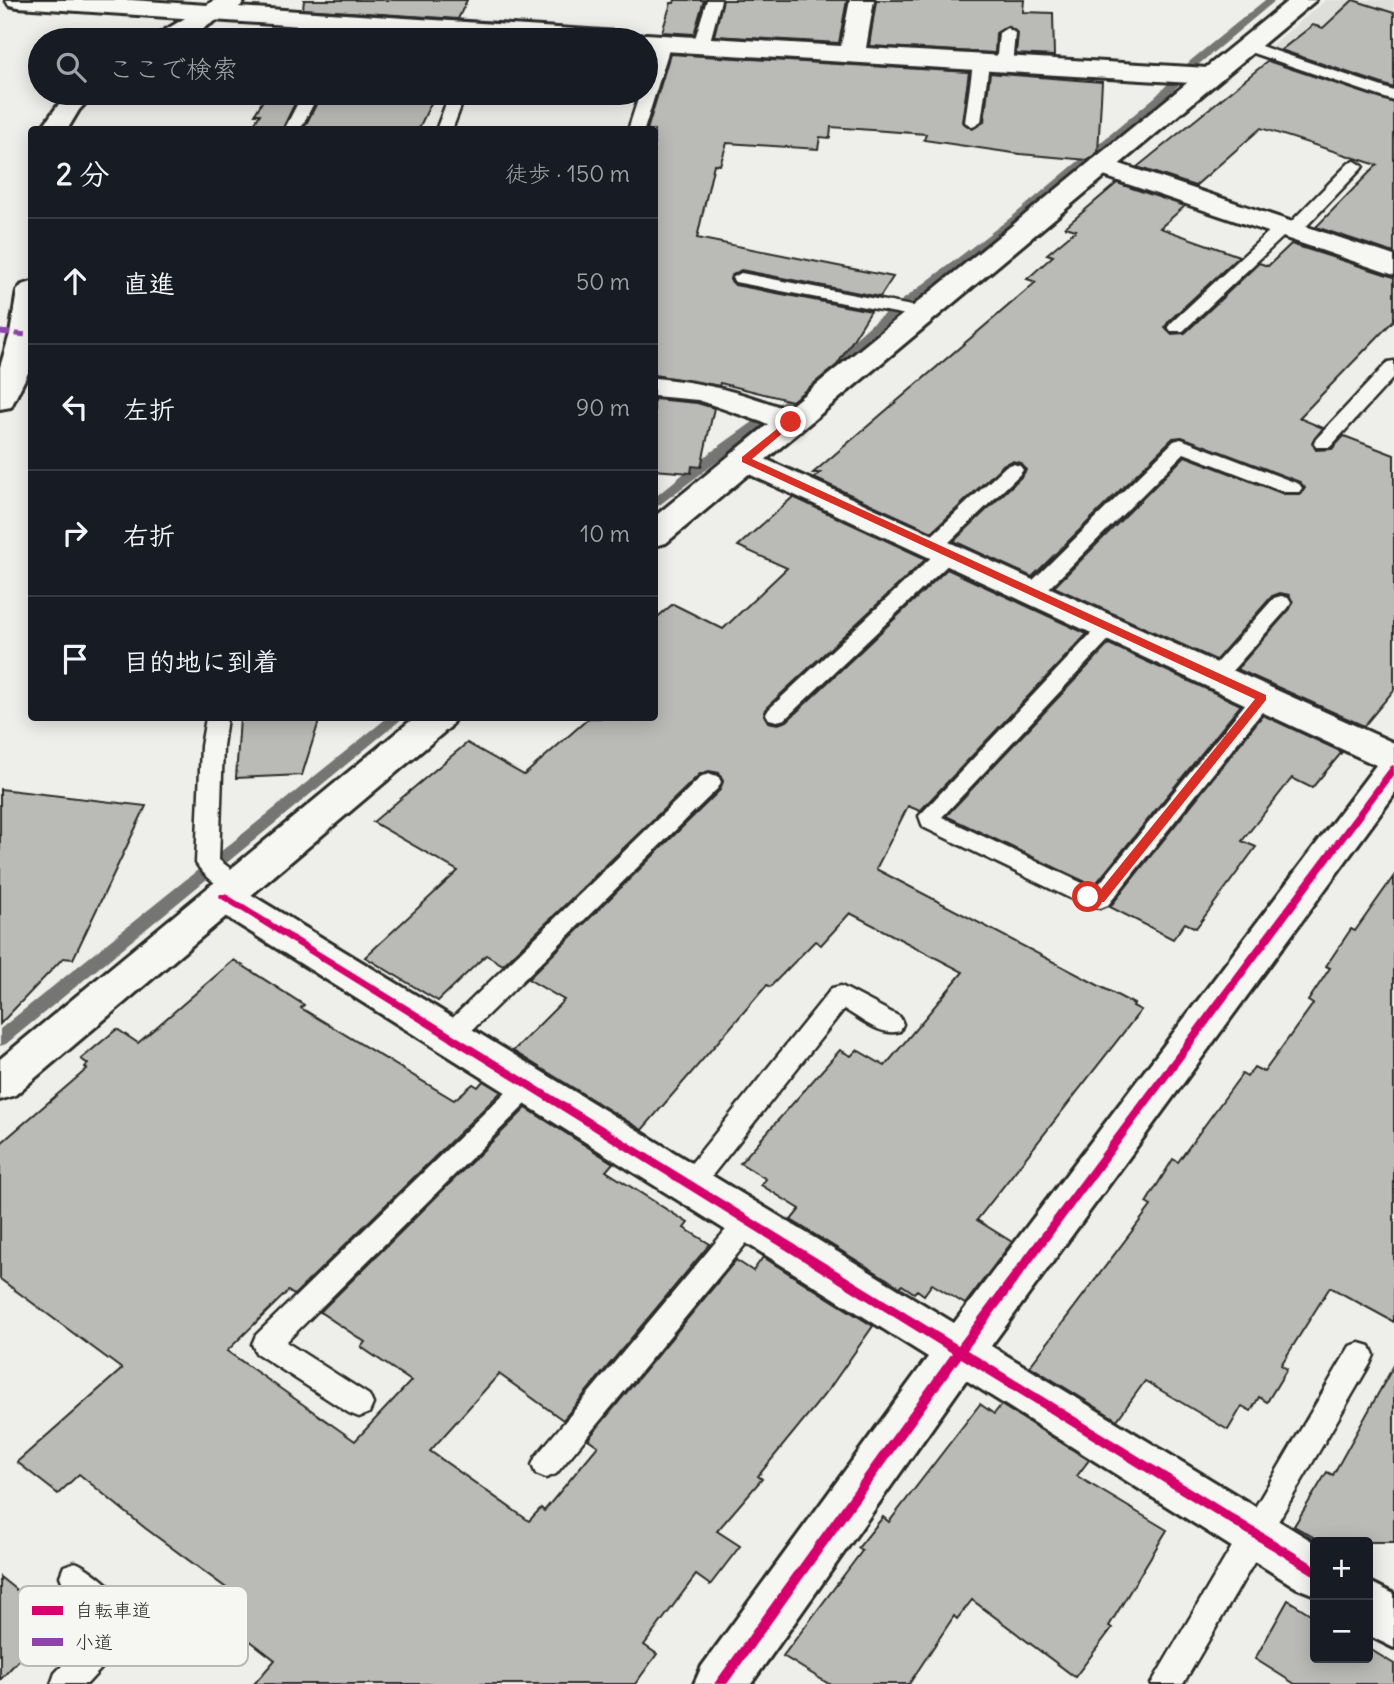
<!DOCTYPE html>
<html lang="ja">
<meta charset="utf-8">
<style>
:root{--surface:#171b24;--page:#242831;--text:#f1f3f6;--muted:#9ea1a6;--line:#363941}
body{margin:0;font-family:Delius,"Klee One",sans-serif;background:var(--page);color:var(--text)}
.controls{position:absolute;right:21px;bottom:21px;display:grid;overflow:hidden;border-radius:7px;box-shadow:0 4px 18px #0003}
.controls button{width:63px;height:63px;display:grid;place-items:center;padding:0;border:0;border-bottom:2px solid var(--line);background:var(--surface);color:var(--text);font:35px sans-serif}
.stop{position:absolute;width:21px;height:21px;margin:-16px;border:5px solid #d93025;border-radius:50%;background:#fff}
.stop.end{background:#d93025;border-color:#fff;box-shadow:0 2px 7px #0008}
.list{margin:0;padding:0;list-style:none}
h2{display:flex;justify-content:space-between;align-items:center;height:91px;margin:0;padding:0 28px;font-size:30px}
h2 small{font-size:23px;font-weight:400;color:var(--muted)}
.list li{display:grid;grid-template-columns:46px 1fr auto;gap:21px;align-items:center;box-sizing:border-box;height:126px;padding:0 28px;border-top:2px solid var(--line)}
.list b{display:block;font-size:26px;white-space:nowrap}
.list em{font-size:23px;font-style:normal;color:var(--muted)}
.icon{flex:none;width:38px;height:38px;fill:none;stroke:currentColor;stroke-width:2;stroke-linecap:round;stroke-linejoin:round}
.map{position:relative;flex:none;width:1394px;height:1684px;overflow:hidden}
.search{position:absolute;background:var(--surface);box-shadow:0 4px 18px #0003;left:28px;top:28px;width:630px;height:77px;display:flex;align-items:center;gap:18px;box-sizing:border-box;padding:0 24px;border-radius:38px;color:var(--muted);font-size:26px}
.panel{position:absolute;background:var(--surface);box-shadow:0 4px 18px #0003;left:28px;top:126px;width:630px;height:595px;border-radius:7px}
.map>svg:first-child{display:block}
</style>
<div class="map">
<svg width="1394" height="1684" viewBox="0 0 1394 1684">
<rect width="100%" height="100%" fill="#eeeeea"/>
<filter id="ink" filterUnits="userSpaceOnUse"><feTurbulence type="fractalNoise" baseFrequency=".0143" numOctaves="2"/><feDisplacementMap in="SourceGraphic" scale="14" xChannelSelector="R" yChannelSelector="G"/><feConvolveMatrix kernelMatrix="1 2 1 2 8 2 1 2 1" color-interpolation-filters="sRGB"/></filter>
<g filter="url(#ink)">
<path fill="#dededb" d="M1326,0h68v89l-118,-37 -4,-7z"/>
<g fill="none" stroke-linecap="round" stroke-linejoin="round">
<g fill="#757573" fill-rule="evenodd">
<path d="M1265,0h11l-78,65 -34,35 -142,119 -139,108 -52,46h-8v-6l52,-46 139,-106 142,-119 34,-35z"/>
<path d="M807,383l5,1v6l-158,119v-11l46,-38z"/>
<path d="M387,718h16l-397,326 -6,2v-17z"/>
</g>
</g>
<g fill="#babab7" stroke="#2b2b2b" stroke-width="2">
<path d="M304,0h163l-9,19 -155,-10z"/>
<path d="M675,0h29l-10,34 -32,-2 9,-29h3z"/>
<path d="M723,0h124l-8,43 -125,-7z"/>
<path d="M876,0h148l-1,12 30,1 1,43 -38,-2 2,-21 -10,-7 -12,7 -1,20 -126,-7z"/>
<path d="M1353,0l41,13v75l-113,-38 32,-25 10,3z"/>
<path d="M303,29l29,2 -5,9h-29z"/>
<path d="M351,32l110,7 -114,1z"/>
<path d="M670,54l299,18 -7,50 10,7 12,-7 6,-49 112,9 -4,70 -10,8 -68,-6 -96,-14 2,-6 -95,-7 -1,11 -10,-1 -2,12 -91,-6 -7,22 -6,-1 -17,74 196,39 -13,20 -139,-27 -10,6 -1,4 5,5 136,26 -34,54 -45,36 -72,-18 -1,3 -65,-11v-245h-7z"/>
<path d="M1268,61l126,42v150l-78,-26 61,-62 -116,-37 -66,58 -58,-19z"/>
<path d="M267,93h33l-18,37h-31l9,-16h-5z"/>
<path d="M322,93h114l-18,37h-115z"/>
<path d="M1117,183l68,23 -25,22 79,28 -70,65 -4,6 6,7 14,-1 74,-70 9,3 23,-22 103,33v43l-95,98 24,10 -11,14 4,8 16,-1 12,-13 50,19v235l-30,36 -127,-57 53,-60 3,-7 -4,-7 -9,-2 -8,3 -56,64 -162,-73 131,-131 99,38h17l4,-6 -5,-6 -118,-45 -9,1 -141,139 -78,-36 68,-65 4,-6 -5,-7 -9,-2 -8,3 -72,68 -118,-54 6,-5h-7l223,-191 -9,-3 26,-23 -6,-2 29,-24 -11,-3z"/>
<path d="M654,399l43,4 17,5 -13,59 -9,-1 -1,7 -37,-3z"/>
<path d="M793,497l133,62 -159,148 -3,8 4,7 10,2 9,-3 160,-152 140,65 -167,177 -12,-5 -32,63 258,135 -1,2 8,4 -164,210 35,22 -47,62 -33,-20 -8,11 -7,-5 -3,3 -12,-8 -2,2 -109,-67 9,-11 -39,-24 5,-6 -26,-16 100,-113 11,6 6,-6 28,16 78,-94 -113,-59 -29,32 -6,-4 -45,46 -3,-2 -125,145 -129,-79 51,-51 -36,-21 192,-189 3,-9 -4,-8 -10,-2 -9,3 -197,191 -17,-10 -48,46 -73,-44 93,-86 -85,-49 94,-79 57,32 65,-57h65v-98l19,-16 50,25 64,-61 -49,-22z"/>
<path d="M1109,644l132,61 -147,181 -148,-70z"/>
<path d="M1263,715l79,37 -30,36 -20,-10 -50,63 14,6 -60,81 -11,-5 -12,16 -63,-32z"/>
<path d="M240,718h80l-18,57 -66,3z"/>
<path d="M0,789l146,17 -73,153 -10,-1 -63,66z"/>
<path d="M1394,876v446l-64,-35 -49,78 6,4 -20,33 -8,-5 -8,14 -9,-5 -14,24 -83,-49 -28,39 -87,-54 121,-160 -5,-3 27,-44 5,3 64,-88 5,3 7,-10 10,5 49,-68 -5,-3 22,-33 -4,-2 25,-37 4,2z"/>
<path d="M234,960l70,45 -3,3 153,92 19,-16 5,3 5,-6 18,11 -207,203 -6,-4 -61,60 128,90 56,-60 -50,-34 4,-5 -45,-30 206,-204 87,55 -7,8 82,52 -4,5 26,16 -147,176 -64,-46 -69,77 99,70 12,-13 3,3 54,-65 -10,-7 148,-179 17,11 10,-14 110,69 -44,63 -71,87 4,3 -45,52 23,15 -30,39 -14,-10 -52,70 13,9 -22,30h-381l21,-24 -57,-44 19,-20 -92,-68 -66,-54 -21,20 -41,-32 105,-93 -122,-90v-135l87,-75 -2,-2 3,-3 -7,-5 36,-30 21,14z"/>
<path d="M1394,1365v177h-72l-28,-16 33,-54 6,3z"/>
<path d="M980,1404l14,10 7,-9 88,55 -12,16 90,54 -58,96 3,2 -37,49 -103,-77 -15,19 -3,-3 -45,68h-80l-46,-28 79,-105 -4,-3 25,-31 6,5z"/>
<path d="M0,1577l55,44 -55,59z"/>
<path d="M1288,1600l27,17v41h53v-10l26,16v20h-99l-40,-25z"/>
</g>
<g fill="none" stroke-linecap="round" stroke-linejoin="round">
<g stroke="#2b2b2b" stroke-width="5">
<g id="service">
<path d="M707,0h14l-12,45 -8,5 -8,-5z"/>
<path d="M346,18l7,4 -9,18h-14l11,-21z"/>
<path d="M1007,28l8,5 -3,33 -8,5 -8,-5 3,-33z"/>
<path d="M663,38l8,5 -27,87h-16l12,-37h6v-19l9,-31z"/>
<path d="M1249,42l145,49v10l-150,-51 -3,-3 3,-3z"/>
<path d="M981,59l8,5 -8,58 -8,5 -8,-5 8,-58z"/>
<path d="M303,93h16l-19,37h-16z"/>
<path d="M450,93h16l-14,37h-16z"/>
<path d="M1355,161l8,5 -2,3 -64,67 -12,-1 -102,96h-12l-3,-4 3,-4 105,-98h12l61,-62z"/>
<path d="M741,273l181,35 9,5 -9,5 -187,-36 -3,-4z"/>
<path d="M1394,361v16l-64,70h-14l-2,-4 2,-4 72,-77z"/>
<path d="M1181,439l118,45 3,4 -3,4h-14l-101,-39 -144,144h-14l-3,-5 3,-5 148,-146z"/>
<path d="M1013,464l7,2 3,4 -3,4 -77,74h12l3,5 -3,5 -170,161 -8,2 -8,-2 -3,-5 3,-5 169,-158h-12l-3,-5 3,-5 80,-75z"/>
<path d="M1281,596l7,2 3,5 -3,5 -65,73 -7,2 -7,-2 -4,-5 4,-5 65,-73z"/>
<path d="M1109,620l7,2 3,5 -3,5 -174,185 153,72 159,-196 8,-2 8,2 3,5 -165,207 -8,3 -20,-5 -157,-76 -4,-11 183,-194z"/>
<path d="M206,718h21l-4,28 -4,114 25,19 4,6 -4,6c-16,5 -40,-14 -48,-28l5,-117z"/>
<path d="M710,774l8,2 3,6 -3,6 -260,256 -9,3 -9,-3 -3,-7 3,-7 262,-254z"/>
<path d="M841,986l59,31 3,7 -3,7c-19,6 -40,-13 -56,-22l-145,183 -9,3 -9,-3 -4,-8 4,-8 151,-188z"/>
<path d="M529,1075l9,3 4,7 -4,7 -252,250 83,53 4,9 -4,9 -10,4 -10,-4 -93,-60 -4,-9 4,-9 264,-257z"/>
<path d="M749,1210l9,3 4,8 -4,8 -202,245 -10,4 -10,-4 -4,-9 4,-9 204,-243z"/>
<path d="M1360,1343l10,3 4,9 -4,9 -187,320h-32l199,-338z"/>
<path d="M75,1562c19,7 56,41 64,60l-4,10 -48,52h-36l4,-11 48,-50 -39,-37 -4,-10 4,-10z"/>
</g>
</g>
<g stroke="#2b2b2b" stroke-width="6">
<g id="minor">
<path d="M6,0h125l488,32 9,3 4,5h-124l-490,-33 -9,-2z"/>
<path d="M850,0h24l-8,48 342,20 9,2 4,6 -4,6 -9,2 -562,-34v-10h-12l3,-3 9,-3 195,12z"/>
<path d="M1102,158l292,98v19l-302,-103 -4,-6 4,-6z"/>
<path d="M654,378c58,5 95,17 148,37l5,7 -5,7 -11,3 -93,-32 -44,-4z"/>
<path d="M745,450l649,293v52l-403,551 324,197v52l-18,-7 -331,-208 -215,304h-57l8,-18 226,-309 -719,-451 -6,-10 6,-10 14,-5 14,5 717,437 422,-558 -642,-298 -5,-7 5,-7z"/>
<path d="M1368,1581l26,13v54l-26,-13z"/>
</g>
</g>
<g stroke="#2b2b2b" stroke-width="6">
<g id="tertiary">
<path d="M215,0h30l-3,5 -58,35h-31l4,-5z"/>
<path d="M1289,0h27l-650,543 -12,3v-29z"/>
<path d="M67,93h28l-16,17 -12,20h-27z"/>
<path d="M32,282v83l-21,42 -11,2v-42l10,-33 7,-43 5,-6z"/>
<path d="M414,718h41l-5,9 -435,368 -15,5v-41z"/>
</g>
</g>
<use href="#service" fill="#f6f6f2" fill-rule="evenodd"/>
<use href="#minor" fill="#f6f6f2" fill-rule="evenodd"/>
<use href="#tertiary" fill="#f6f6f2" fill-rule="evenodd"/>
<path stroke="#8e44ad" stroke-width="5" stroke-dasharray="10 5" stroke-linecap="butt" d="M0,332l27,3"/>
<g stroke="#f6f6f2" stroke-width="4">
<path id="cycleway" d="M1394,765v9l-427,576 348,215v11l-354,-218 -234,326h-13l238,-331 -732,-455 -1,-2 1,-2h6l732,451 433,-579z"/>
</g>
<use href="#cycleway" fill="#d6006c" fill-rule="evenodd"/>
</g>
</g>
<path fill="#d93025" d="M788,420l8,2 -44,37 514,236v5l-162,202 -16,-1 -6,-4 6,-4 9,1 158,-195 -513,-237v-5z"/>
<rect x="18" y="1586" width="230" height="80" rx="10" fill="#f6f6f2" stroke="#b9b9b6" stroke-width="2"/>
<rect x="32" y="1606" width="31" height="9" fill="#d6006c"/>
<rect x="32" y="1638" width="31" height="8" fill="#8e44ad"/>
<g font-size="19" fill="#2b2b2b">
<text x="75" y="1617">自転車道</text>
<text x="75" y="1649">小道</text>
</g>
</svg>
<div class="controls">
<button>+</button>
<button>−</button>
</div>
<div class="stop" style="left:1088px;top:897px"></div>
<div class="stop end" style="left:791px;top:422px"></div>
<div class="search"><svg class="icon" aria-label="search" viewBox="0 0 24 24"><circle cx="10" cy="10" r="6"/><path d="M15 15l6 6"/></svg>ここで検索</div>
<section class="panel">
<h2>2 分<small>徒歩 · 150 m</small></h2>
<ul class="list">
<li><svg class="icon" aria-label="ahead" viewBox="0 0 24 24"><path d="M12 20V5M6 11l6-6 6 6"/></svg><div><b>直進</b></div><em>50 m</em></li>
<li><svg class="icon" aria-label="left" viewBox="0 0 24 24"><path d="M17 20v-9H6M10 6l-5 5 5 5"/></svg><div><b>左折</b></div><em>90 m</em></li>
<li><svg class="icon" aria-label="right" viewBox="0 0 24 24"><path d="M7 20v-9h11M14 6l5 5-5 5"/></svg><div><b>右折</b></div><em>10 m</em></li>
<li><svg class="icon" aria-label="arrive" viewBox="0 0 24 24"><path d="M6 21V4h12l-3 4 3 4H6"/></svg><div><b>目的地に到着</b></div></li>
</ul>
</section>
</div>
